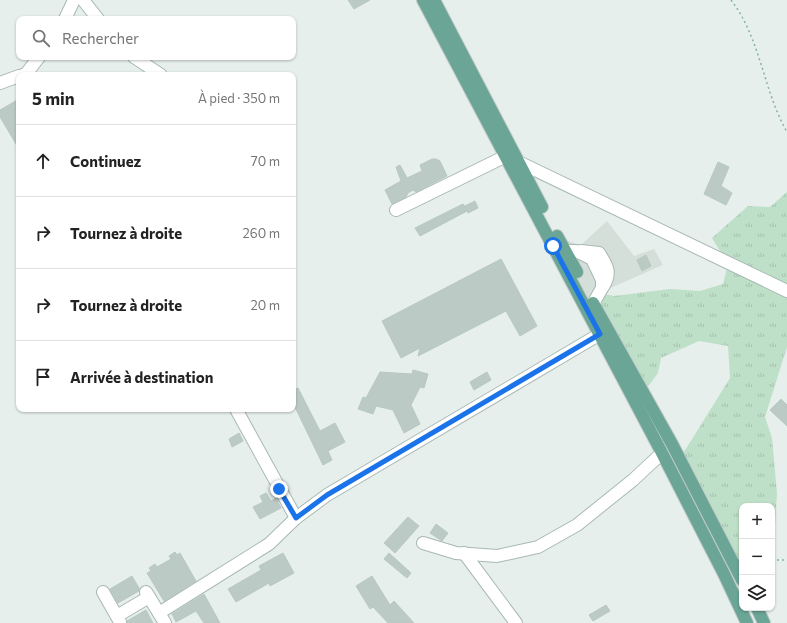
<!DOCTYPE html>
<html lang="fr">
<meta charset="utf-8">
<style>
:root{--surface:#fff;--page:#f2f2f2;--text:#222;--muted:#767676;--line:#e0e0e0}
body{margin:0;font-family:Commissioner,sans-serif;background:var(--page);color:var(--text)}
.controls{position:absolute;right:12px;bottom:12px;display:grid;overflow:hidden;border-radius:8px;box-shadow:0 1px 3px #0004}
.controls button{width:36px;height:36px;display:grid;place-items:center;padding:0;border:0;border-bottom:1px solid var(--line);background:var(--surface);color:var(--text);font:20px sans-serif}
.stop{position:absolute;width:12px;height:12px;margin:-9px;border:3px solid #1a73e8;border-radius:50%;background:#fff}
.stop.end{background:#1a73e8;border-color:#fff;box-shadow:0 1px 4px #0008}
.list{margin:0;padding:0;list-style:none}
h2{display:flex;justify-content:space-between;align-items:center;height:52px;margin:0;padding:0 16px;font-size:17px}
h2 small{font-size:13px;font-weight:400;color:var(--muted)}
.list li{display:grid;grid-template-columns:26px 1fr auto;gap:12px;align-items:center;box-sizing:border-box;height:72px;padding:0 16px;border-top:1px solid var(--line)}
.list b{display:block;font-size:15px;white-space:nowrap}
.list em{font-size:13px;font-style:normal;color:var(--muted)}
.icon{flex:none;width:22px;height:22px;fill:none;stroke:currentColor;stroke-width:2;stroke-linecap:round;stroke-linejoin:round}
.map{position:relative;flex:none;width:787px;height:623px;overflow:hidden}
.search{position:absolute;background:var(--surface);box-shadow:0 1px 3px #0004;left:16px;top:16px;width:280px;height:44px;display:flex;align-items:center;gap:10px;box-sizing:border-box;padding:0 14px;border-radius:8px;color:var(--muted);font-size:15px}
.panel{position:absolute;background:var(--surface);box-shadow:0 1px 3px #0004;left:16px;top:72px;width:280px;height:340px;border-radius:8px}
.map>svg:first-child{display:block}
</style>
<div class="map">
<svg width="787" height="623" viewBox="0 0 787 623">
<defs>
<pattern id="grass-tufts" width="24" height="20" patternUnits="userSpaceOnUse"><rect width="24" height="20" fill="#bfe0c8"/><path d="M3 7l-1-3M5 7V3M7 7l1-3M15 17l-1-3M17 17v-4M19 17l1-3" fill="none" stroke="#a4c1ad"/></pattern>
</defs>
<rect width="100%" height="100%" fill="#e6efeb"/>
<path fill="#d4dfda" d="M607,221l27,35 20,-7 9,16 -64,28 -9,15 -38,-72 29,9z"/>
<path fill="url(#grass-tufts)" d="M787,192v155l-22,70 7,21 5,55 -2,33 -3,5v-25h-30v61l-14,7 -54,-106 56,-90 -2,-32 -29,-5 -38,17 -3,15 -20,27 -48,-92 9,-15 15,3 56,-7 30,2 23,-7 5,-20 -16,-26 36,-32 22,1z"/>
<g fill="#bbcac4" stroke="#b8c9c2">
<path d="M348,0h22l-16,9z"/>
<path d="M19,99v20l-4,2 4,7v21l-19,-32v-7z"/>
<path d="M432,159h4l4,2 7,15 -31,16 -3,-2 -5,3 -2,4 -14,7 -7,-14 16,-9 -5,-14 4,-2 7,13 15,-7 -2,-6z"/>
<path d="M718,162l11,5 -8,19 11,7 -6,12 -22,-11z"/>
<path d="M475,201l3,7 -10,5 -1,-2 -47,25 -5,-8 48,-24 2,2z"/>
<path d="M646,255l5,11 -9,5 -5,-11z"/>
<path d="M501,259l36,67 -17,10 -14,-25 -88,45 2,-8 -19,10 -19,-37z"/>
<path d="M413,370l15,4 -4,14 -4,-1 -9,18 9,19 -16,9 -11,-23 -17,-4 -3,8 -15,-5 5,-12 3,1 14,-26 32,2z"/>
<path d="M487,372l4,8 -17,10 -4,-8z"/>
<path d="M298,388l22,43 15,-8 10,19 -17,9 4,9 -9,5 -30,-62v-13z"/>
<path d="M781,399l6,6v21l-17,-16z"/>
<path d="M239,433l4,8 -11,6 -3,-8z"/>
<path d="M266,493l5,8 5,-3 5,10 -21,11 -7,-12 10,-5 -3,-6z"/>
<path d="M408,517l11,9 -24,27 -11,-10z"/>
<path d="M436,524l12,9 -6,8 -12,-8z"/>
<path d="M175,552l2,3 3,-2 16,28 -32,20 -17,-28 4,-2 -2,-3 6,-4 2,3 14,-8 -2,-3z"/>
<path d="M283,553l11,20 -24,13 -1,-3 -33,19 -8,-13 33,-19 -2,-4z"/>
<path d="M389,553l22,20 -4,5 -23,-19z"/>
<path d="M132,576l7,12v3l-21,12 -8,-14z"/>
<path d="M372,576l18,29 4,-4 20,22h-26l-15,-16 -3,2 -14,-23z"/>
<path d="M204,594l16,29h-16l-8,-12 -20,11 -4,-8z"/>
<path d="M606,605l4,6 -17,10 -4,-6z"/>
<path d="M146,610l7,13h-26v-2z"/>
</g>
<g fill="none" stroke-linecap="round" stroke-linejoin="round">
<g stroke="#a8b8b2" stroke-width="14">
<g id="minor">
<path d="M83,0l15,19"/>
<path d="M65,19l9,-19"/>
<path d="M134,57l27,18"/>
<path d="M23,75l3,-1 13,-17"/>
<path d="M0,83l19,-7"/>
<path d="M396,210l110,-54 281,135"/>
<path d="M566,251h10l16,8 10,21v8l-9,16"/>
<path d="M581,251l18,2c8,13 13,19 4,34"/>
<path d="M236,409l60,109"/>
<path d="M423,543l33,10 41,3 41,-9 39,-22 56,-45 29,-27"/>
<path d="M464,553l52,70"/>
<path d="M103,592l17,30"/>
<path d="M146,592l19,31"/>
<path d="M159,613l110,-69 27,-26 31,-23 273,-161"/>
<path d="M117,616l32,-19"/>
</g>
</g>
<g stroke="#c2cac8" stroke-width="14">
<g id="major">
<path d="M423,0l239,453 62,121 23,49"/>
<path d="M434,0l108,207"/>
<path d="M557,236l20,36"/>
<path d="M593,303l79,141 70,136"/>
<path d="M757,608l7,15"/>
</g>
</g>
<g stroke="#86b3a5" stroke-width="1.5" stroke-dasharray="2 3" stroke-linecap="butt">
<path d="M731,0c30,39 32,90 56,132"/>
<path d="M772,560h15"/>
</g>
<use href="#minor" stroke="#fff" stroke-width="12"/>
<use href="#major" stroke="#6aa596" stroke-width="12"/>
</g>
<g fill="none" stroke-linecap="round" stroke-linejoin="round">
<path stroke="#1a73e8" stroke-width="5" d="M279,489l17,29 31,-23 273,-161 -47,-88"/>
</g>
</svg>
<div class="controls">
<button>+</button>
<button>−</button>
<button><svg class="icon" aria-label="layers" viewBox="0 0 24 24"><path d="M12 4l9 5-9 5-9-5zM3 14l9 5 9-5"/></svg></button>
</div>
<div class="stop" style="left:553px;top:246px"></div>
<div class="stop end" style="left:279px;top:489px"></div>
<div class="search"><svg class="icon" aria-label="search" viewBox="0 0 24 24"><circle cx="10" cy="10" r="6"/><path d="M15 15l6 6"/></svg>Rechercher</div>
<section class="panel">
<h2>5 min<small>À pied · 350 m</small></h2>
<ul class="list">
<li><svg class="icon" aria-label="ahead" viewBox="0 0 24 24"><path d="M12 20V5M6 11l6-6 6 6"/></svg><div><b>Continuez</b></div><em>70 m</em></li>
<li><svg class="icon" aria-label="right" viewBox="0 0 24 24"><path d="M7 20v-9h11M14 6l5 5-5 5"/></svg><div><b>Tournez à droite</b></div><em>260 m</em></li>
<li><svg class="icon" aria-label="right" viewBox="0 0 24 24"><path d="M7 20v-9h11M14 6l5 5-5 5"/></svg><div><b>Tournez à droite</b></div><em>20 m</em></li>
<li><svg class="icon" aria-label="arrive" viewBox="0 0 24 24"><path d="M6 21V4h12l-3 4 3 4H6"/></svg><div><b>Arrivée à destination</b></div></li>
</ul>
</section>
</div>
